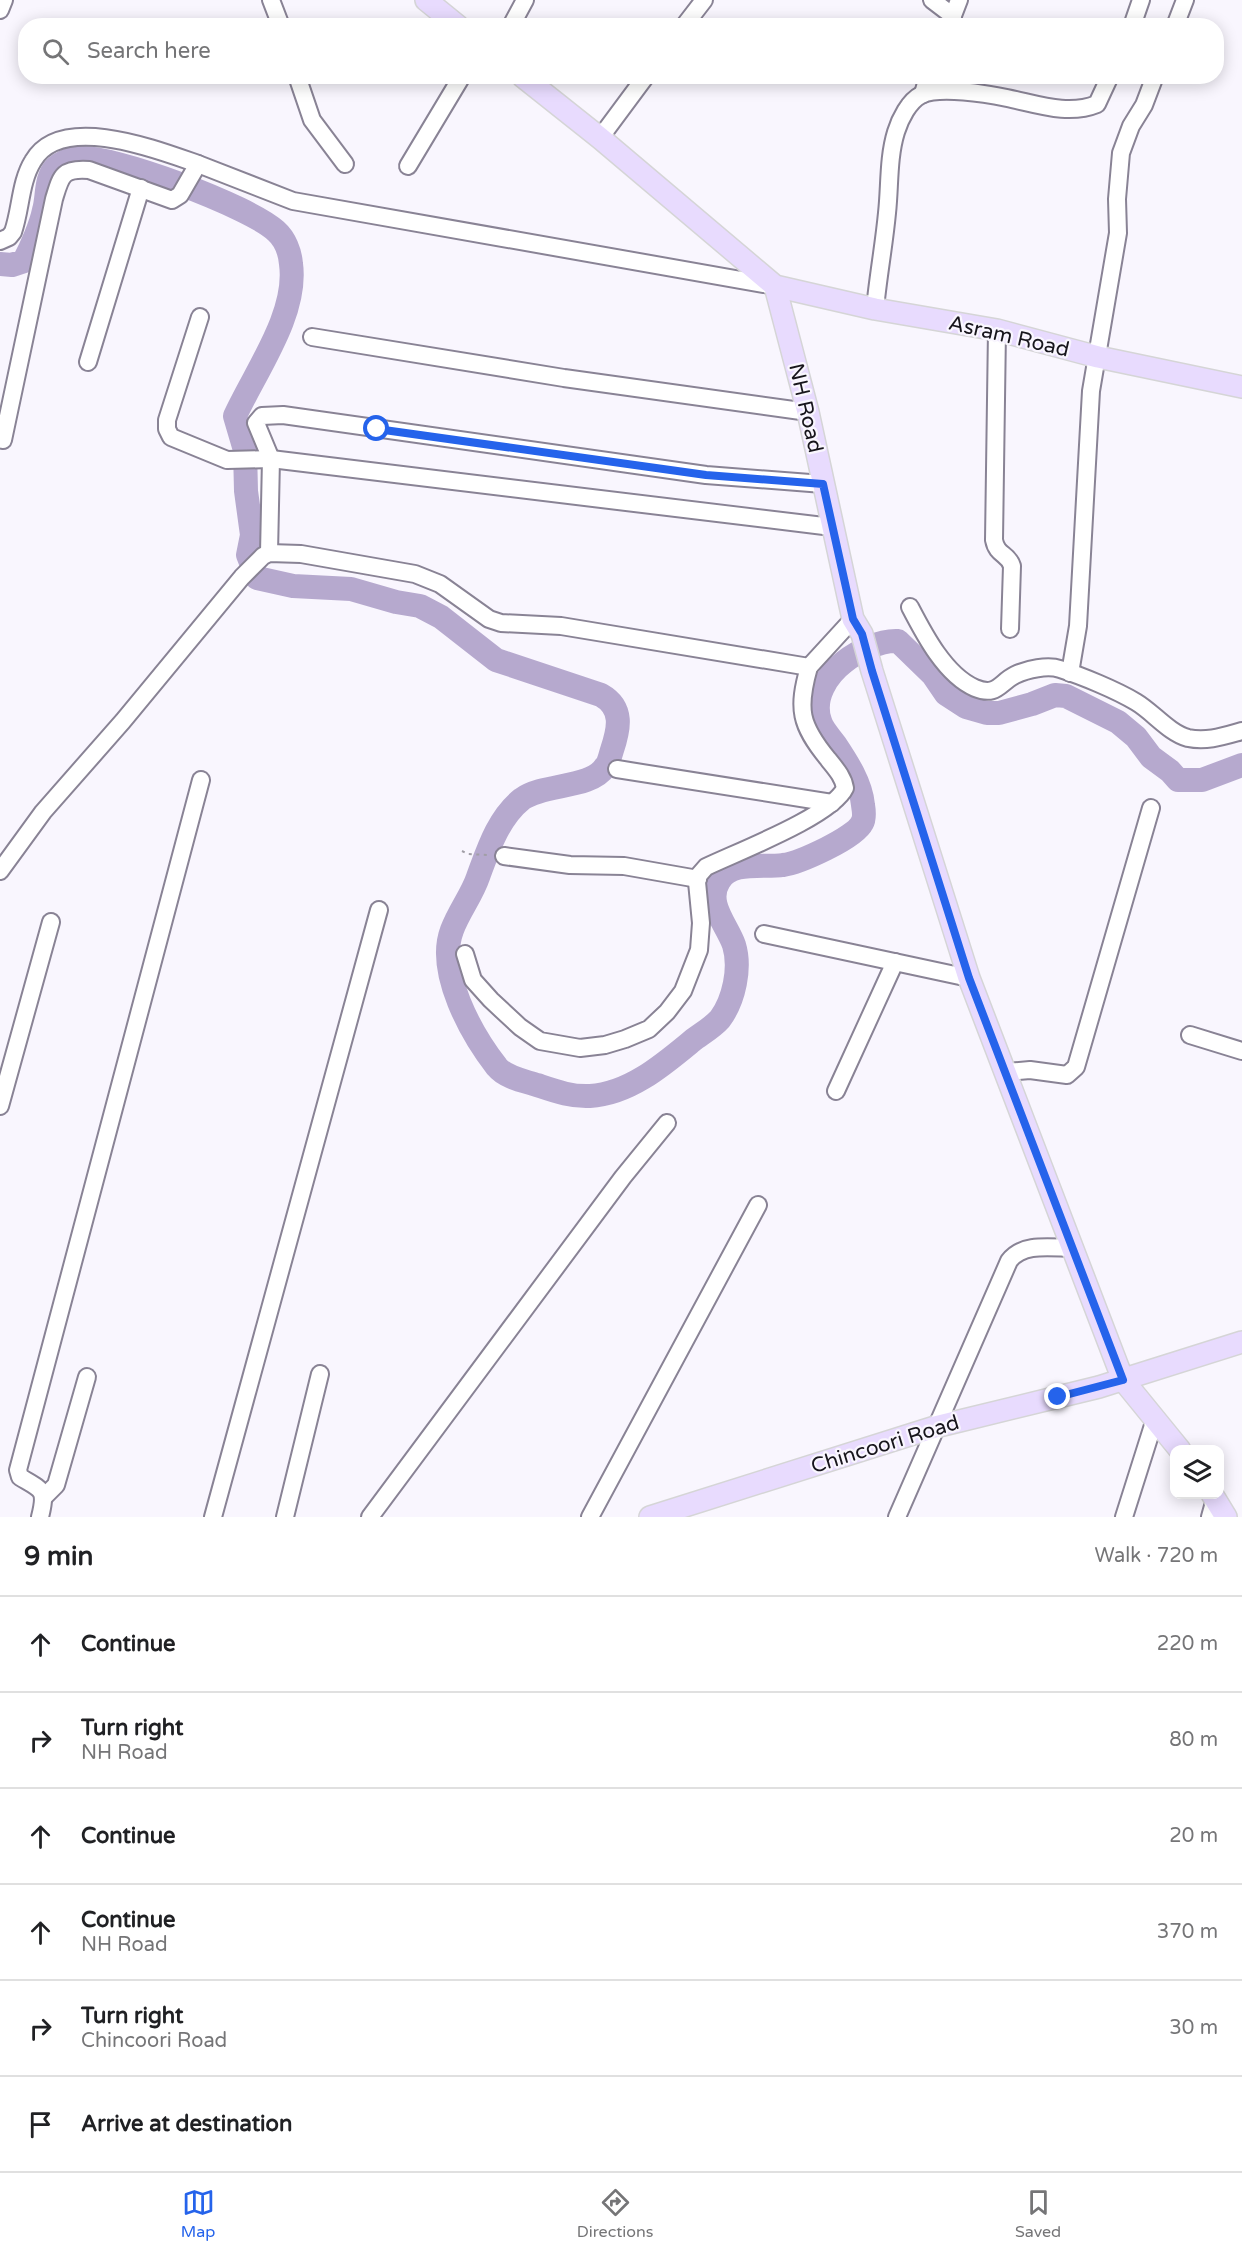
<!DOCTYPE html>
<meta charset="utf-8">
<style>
:root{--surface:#fff;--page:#f2f2f2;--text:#202124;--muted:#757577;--line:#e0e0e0;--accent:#2563eb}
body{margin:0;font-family:"Varela Round",sans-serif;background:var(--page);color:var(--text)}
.controls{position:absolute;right:18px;bottom:18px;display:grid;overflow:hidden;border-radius:12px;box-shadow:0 3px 15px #0003}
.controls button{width:54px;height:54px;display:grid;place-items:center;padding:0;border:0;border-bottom:2px solid var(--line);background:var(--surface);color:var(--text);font:30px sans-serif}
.stop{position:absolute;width:18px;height:18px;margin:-14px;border:4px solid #2563eb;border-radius:50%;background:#fff}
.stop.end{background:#2563eb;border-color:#fff;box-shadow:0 2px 6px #0008}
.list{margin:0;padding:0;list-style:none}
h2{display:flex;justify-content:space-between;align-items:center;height:78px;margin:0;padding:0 24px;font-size:26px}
h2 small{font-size:20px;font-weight:400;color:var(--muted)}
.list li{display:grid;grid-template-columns:39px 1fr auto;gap:18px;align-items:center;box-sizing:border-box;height:96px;padding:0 24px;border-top:2px solid var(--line)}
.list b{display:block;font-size:22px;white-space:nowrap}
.list p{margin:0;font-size:20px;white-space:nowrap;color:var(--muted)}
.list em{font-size:20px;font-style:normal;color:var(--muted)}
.icon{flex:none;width:33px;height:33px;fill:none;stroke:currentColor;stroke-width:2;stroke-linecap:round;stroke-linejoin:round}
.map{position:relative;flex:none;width:1242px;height:1517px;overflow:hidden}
.search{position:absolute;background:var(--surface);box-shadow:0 3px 15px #0003;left:18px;right:18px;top:18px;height:66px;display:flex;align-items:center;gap:15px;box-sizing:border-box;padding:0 21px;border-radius:24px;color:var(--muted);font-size:22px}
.sheet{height:654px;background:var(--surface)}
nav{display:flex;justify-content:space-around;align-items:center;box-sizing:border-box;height:84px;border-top:2px solid var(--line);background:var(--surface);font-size:16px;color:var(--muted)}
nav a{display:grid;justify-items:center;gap:3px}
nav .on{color:var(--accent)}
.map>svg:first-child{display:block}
</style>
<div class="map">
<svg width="1242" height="1517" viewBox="0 0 1242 1517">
<rect width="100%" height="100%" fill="#f9f6fe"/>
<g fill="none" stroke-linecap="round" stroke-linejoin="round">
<path stroke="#b6a9ce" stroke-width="24" d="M0,264l12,1 12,-4c7,-13 17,-36 20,-51 4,-13 1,-32 12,-43 5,-4 14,-9 21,-9 34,-4 174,49 199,73 9,8 14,21 15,33 7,50 -36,108 -56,152l10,34 1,41 6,44 -4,20 9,23 36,8 58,3 45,13 24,4 21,11 55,43 105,35c23,13 18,34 11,55 -2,6 -3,13 -7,17 -15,22 -60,16 -83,32 -24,19 -34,51 -44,78 -6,18 -19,34 -26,53 -16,42 20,105 45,137 9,11 28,14 40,18 18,6 34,12 53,11 39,-2 73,-31 102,-55 9,-7 20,-13 28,-22 14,-19 21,-51 14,-74 -7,-20 -29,-42 -15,-64 12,-21 44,-13 64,-16 16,-2 72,-27 79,-42 3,-5 2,-12 1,-18 -2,-22 -16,-43 -28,-61 -5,-7 -13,-15 -15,-23 -8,-23 7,-46 24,-59 14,-11 36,-22 54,-21l35,34 13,19 20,13 21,6h12l33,-9 23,-9 11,1 52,26 18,15 15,20 19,14 8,9h24l40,-15"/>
<g stroke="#898395" stroke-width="20">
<g id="minor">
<path d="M271,0l10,26"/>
<path d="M932,0l21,16"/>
<path d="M0,10l4,-10"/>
<path d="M511,26l14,-26"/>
<path d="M684,26l20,-26"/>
<path d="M949,26l10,-26"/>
<path d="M1132,26l9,-26"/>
<path d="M1175,26l10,-26"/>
<path d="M297,76l15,44 33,44"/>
<path d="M923,94l5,-18"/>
<path d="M600,138l46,-62"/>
<path d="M198,164l95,37 482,85"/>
<path d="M408,166l54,-90"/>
<path d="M0,241l9,-4 4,-5c8,-23 7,-50 20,-71 28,-49 125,-11 165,3l-18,31 -8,5 -83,-30c-27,-2 -28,6 -35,29l-51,241"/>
<path d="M875,309c3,-32 9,-64 12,-96 3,-27 1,-55 9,-81 4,-13 13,-31 25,-37 19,-9 66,-1 86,3 30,6 61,18 90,6l13,-28"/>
<path d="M200,317l-33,103v9l4,8 56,23 44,-1 561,68"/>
<path d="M997,330l-3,210c3,16 14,13 18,26l-2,63"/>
<path d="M312,337l252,41 244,34"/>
<path d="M88,362l53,-174"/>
<path d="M269,553l2,-94 -15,-36 6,-7 21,-1 423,60 117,9"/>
<path d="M910,607c14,27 35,68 65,81 22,9 24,-5 40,-13 12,-6 33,-10 45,-6 22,7 56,21 76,33 17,10 33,31 52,36 19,4 36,-2 54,-7"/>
<path d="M1070,673l8,-47 13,-235 27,-158 -1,-34 4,-46 10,-27 13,-21 11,-29"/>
<path d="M617,769l215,34"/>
<path d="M504,856l66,9 54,1 74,13"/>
<path d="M0,871l43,-59 80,-91 119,-144 21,-21 6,-3 32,1 114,20 25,10 49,35 12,4 60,3 248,41 44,-48"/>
<path d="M764,934l205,44"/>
<path d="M465,954l8,26 18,20 29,27 20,14 40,7 25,-3 20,-6 24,-10 18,-17 16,-21 16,-41 2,-27 -4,-41 2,-7 7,-8c31,-15 126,-51 139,-79 -2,-12 -10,-20 -17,-29 -28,-34 -31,-50 -19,-92"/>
<path d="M1190,1035l52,16"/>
<path d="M1006,1072l24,-2 37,5 9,-8 75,-259"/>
<path d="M836,1091l59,-129"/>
<path d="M0,1106l51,-184"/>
<path d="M44,1497l12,-12 31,-108"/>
<path d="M40,1517c7,-28 2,-27 -20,-40l-2,-7 183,-690"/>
<path d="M213,1517l166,-607"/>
<path d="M285,1517l35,-143"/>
<path d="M370,1517l253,-340 44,-54"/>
<path d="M590,1517l168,-312"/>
<path d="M897,1517l112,-256c14,-19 43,-13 65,-13"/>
<path d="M1124,1517l31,-98"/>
<path d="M1210,1517l5,-18"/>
</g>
</g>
<g stroke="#d5d5d6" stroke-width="24">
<g id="major">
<path d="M426,0l32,26"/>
<path d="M522,76l78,62 175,148 100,23 122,21 101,27 144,30"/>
<path d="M775,286l33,126 45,207 9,15 10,37 97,307 154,402 57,70"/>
<path d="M1212,1494l14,23"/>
<path d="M650,1517l285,-90 164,-40 143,-45"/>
</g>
</g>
<path stroke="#a19ea6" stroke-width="2" stroke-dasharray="3 4.5" stroke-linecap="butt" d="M462,851l6,3 20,1"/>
<use href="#minor" stroke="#fff" stroke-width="16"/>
<use href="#major" stroke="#e8dbfe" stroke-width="21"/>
</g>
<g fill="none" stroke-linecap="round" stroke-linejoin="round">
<path stroke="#2563eb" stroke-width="8" d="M377,429l329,46 117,9 30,135 9,15 10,37 97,307 154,402 -65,17"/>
</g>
<g text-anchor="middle" stroke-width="4.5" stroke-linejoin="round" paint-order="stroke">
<g font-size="21" fill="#17151c" stroke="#f9f6fe">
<text transform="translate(1009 336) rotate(13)" y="7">Asram Road</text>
<text transform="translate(806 408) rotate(77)" y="7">NH Road</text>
<text transform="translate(885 1444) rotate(-17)" y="7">Chincoori Road</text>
</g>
</g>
</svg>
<div class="controls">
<button><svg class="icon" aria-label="layers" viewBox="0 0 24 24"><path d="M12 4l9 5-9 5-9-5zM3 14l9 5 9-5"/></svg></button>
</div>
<div class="stop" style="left:377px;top:429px"></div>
<div class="stop end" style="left:1058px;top:1397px"></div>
<div class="search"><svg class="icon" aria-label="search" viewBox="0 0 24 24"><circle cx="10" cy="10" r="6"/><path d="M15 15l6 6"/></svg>Search here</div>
</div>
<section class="sheet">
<h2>9 min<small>Walk · 720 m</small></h2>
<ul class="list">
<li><svg class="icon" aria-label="ahead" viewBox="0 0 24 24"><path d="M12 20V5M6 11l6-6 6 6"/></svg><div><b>Continue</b></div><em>220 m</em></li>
<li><svg class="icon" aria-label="right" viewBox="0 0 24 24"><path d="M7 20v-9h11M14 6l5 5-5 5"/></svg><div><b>Turn right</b><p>NH Road</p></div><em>80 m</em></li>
<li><svg class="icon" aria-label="ahead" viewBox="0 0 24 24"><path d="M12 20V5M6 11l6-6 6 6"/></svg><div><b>Continue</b></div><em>20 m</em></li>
<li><svg class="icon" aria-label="ahead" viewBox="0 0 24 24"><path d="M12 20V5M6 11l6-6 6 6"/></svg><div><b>Continue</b><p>NH Road</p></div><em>370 m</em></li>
<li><svg class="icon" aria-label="right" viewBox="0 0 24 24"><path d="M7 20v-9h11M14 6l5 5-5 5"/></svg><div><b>Turn right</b><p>Chincoori Road</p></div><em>30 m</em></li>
<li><svg class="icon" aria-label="arrive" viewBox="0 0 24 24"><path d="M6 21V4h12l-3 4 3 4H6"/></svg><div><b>Arrive at destination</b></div></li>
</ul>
</section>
<nav>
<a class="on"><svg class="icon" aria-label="map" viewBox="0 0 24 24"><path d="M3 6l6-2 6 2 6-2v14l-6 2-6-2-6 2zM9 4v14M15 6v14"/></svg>Map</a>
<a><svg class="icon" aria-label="directions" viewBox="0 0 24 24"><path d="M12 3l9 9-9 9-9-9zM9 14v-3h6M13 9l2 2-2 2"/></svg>Directions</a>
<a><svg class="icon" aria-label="saved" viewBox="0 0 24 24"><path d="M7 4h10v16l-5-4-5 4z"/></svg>Saved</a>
</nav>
